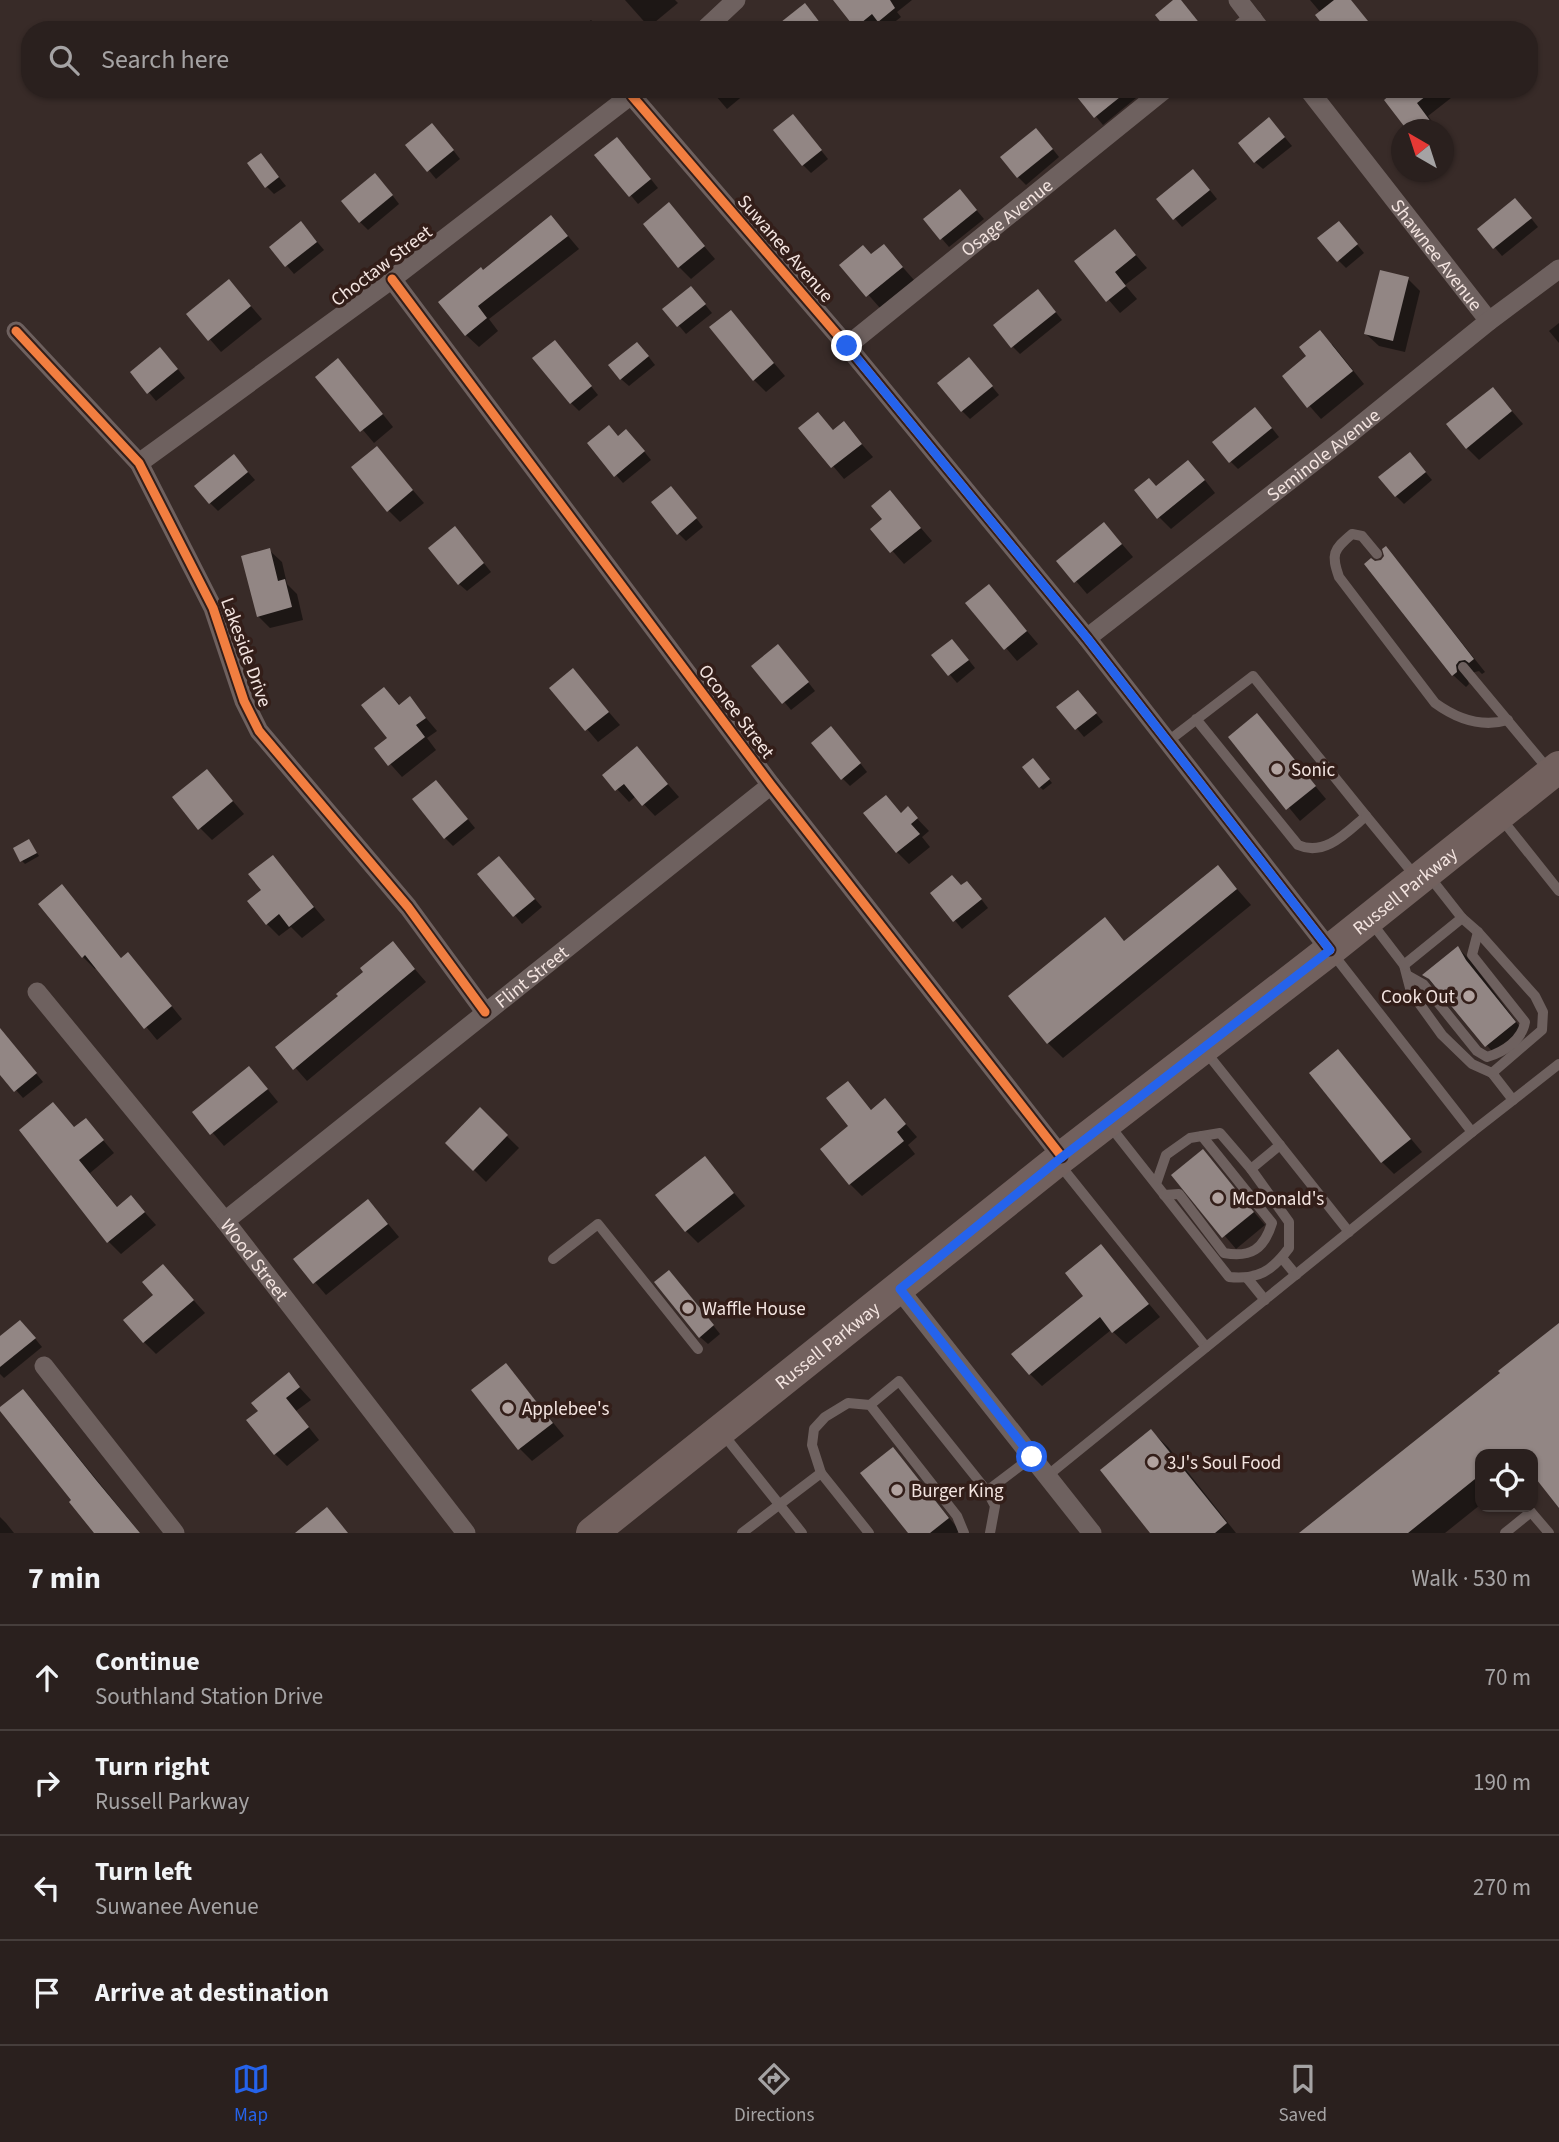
<!DOCTYPE html>
<meta charset="utf-8">
<style>
:root{--surface:#2a201e;--page:#322827;--text:#f1f3f6;--muted:#a5a3a4;--line:#463e3c;--accent:#2563eb}
body{margin:0;font-family:"Source Sans 3",sans-serif;background:var(--page);color:var(--text)}
.controls{position:absolute;right:21px;bottom:21px;display:grid;overflow:hidden;border-radius:14px;box-shadow:0 2px 5px #0004}
.controls button{width:63px;height:63px;display:grid;place-items:center;padding:0;border:0;border-bottom:2px solid var(--line);background:var(--surface);color:var(--text);font:35px sans-serif}
.compass{position:absolute;left:1391px;top:119px;width:63px;height:63px;border-radius:50%;background:var(--surface);box-shadow:0 2px 5px #0004;rotate:321deg}
.stop{position:absolute;width:21px;height:21px;margin:-16px;border:5px solid #2563eb;border-radius:50%;background:#fff}
.stop.end{background:#2563eb;border-color:#fff;box-shadow:0 2px 7px #0008}
.list{margin:0;padding:0;list-style:none}
h2{display:flex;justify-content:space-between;align-items:center;height:91px;margin:0;padding:0 28px;font-size:30px}
h2 small{font-size:23px;font-weight:400;color:var(--muted)}
.list li{display:grid;grid-template-columns:46px 1fr auto;gap:21px;align-items:center;box-sizing:border-box;height:105px;padding:0 28px;border-top:2px solid var(--line)}
.list b{display:block;font-size:26px;white-space:nowrap}
.list p{margin:0;font-size:23px;white-space:nowrap;color:var(--muted)}
.list em{font-size:23px;font-style:normal;color:var(--muted)}
.icon{flex:none;width:38px;height:38px;fill:none;stroke:currentColor;stroke-width:2;stroke-linecap:round;stroke-linejoin:round}
.map{position:relative;flex:none;width:1559px;height:1533px;overflow:hidden}
.search{position:absolute;background:var(--surface);box-shadow:0 2px 5px #0004;left:21px;right:21px;top:21px;height:77px;display:flex;align-items:center;gap:18px;box-sizing:border-box;padding:0 24px;border-radius:28px;color:var(--muted);font-size:26px}
.sheet{height:511px;background:var(--surface)}
nav{display:flex;justify-content:space-around;align-items:center;box-sizing:border-box;height:98px;border-top:2px solid var(--line);background:var(--surface);font-size:19px;color:var(--muted)}
nav a{display:grid;justify-items:center;gap:4px}
nav .on{color:var(--accent)}
.map>svg:first-child{display:block}
</style>
<div class="map">
<svg width="1559" height="1533" viewBox="0 0 1559 1533">
<rect width="100%" height="100%" fill="#382b28"/>
<g fill="#0007">
<path d="M625,0h50l3,3 -29,24z"/>
<path d="M843,0h69l-15,12 4,5 -14,11 -6,-6 -11,8h-10l-3,-3 -19,-23z"/>
<path d="M1310,0h40l25,30h-46l-8,-17z"/>
<path d="M812,13l14,17h-52z"/>
<path d="M591,20l10,10h-22z"/>
<path d="M710,89h41l-24,20z"/>
<path d="M1129,89l7,9 -33,27 -23,-28z"/>
<path d="M1400,89h44l7,9 -23,18 10,14h-29z"/>
<path d="M800,124l28,35 -17,14 -8,-8z"/>
<path d="M1277,128l15,18 -29,23 -8,-7z"/>
<path d="M440,133l20,26 -24,20 -28,-34z"/>
<path d="M1444,136l6,8 -6,5z"/>
<path d="M1044,138l15,19 -33,28 -8,-8z"/>
<path d="M625,147l33,41 -20,16 -41,-49z"/>
<path d="M261,155l25,31 -12,8 -7,-7z"/>
<path d="M1201,179l16,20 -35,28 -23,-27z"/>
<path d="M383,183l16,21 -31,26 -8,-8z"/>
<path d="M967,199l17,20 -35,28 -24,-28z"/>
<path d="M669,205l46,54 -24,20 -12,-12z"/>
<path d="M1523,208l15,19 -36,29 -23,-27z"/>
<path d="M563,230l16,19 -90,70 9,12 -19,16 -13,-12 17,-63z"/>
<path d="M308,231l16,19 -30,24 -23,-27z"/>
<path d="M1115,231l32,37 -22,17 12,14 -17,14 -44,-51z"/>
<path d="M1346,231l18,22 -18,15 -8,-8z"/>
<path d="M884,246l30,34 -34,28 -38,-43 29,-9z"/>
<path d="M1408,279l12,12 -15,61 -26,-6 -13,-12z"/>
<path d="M229,281l33,38 -41,33 -33,-38z"/>
<path d="M698,296l14,17 -26,21 -21,-25z"/>
<path d="M1045,299l17,21 -42,34 -7,-7z"/>
<path d="M731,312l54,64 -19,16 -12,-12z"/>
<path d="M1559,323v20l-10,-12z"/>
<path d="M1332,344l32,40 -43,35 -37,-42z"/>
<path d="M562,350l36,45 -19,16 -8,-8z"/>
<path d="M645,352l10,13 -26,21 -8,-7z"/>
<path d="M168,357l17,21 -29,23 -24,-29z"/>
<path d="M976,367l23,28 -29,24 -8,-8z"/>
<path d="M350,373l43,54 -19,16 -56,-66z"/>
<path d="M1493,389l30,35 -44,36 -12,-12z"/>
<path d="M818,414l16,17 10,-7 29,33 -29,22 -43,-51z"/>
<path d="M1263,417l16,20 -41,32 -7,-7z"/>
<path d="M619,438l15,1 17,21 -28,23 -7,-8z"/>
<path d="M377,449l47,54 -24,19 -12,-12z"/>
<path d="M1417,462l15,18 -28,24 -8,-8z"/>
<path d="M241,464l14,16 -37,31 -8,-8z"/>
<path d="M1200,474l15,19 -44,36 -12,-12 -3,-29z"/>
<path d="M890,492l42,49 -28,23 -31,-35 11,-9z"/>
<path d="M679,496l24,31 -17,14 -8,-8z"/>
<path d="M462,536l29,36 -24,19 -8,-7z"/>
<path d="M1116,537l17,20 -46,37 -28,-33z"/>
<path d="M269,550l13,12 5,22 10,10 6,26 -33,8 -12,-12z"/>
<path d="M1397,561l88,111 -3,2 -3,-3 -8,2 -4,5 2,6 -3,3 -13,-12 -78,-112z"/>
<path d="M989,586l49,58 -21,17 -49,-58z"/>
<path d="M960,649l15,19 -18,15 -23,-27z"/>
<path d="M786,654l29,37 -24,19 -37,-44z"/>
<path d="M573,671l47,54 -22,17 -46,-54z"/>
<path d="M384,689l17,17 9,-7 27,32 -10,7 9,12 -34,27 -26,-29 13,-10z"/>
<path d="M1085,700l18,22 -19,15 -25,-30z"/>
<path d="M1257,716l69,83 -26,22 -69,-84z"/>
<path d="M839,736l28,36 -17,14 -8,-8z"/>
<path d="M637,749l42,48 -24,19 -19,-20 -7,6 -25,-27z"/>
<path d="M1036,763l16,20 -9,7 -3,-3z"/>
<path d="M207,771l37,43 -32,26 -12,-12z"/>
<path d="M444,790l31,38 -22,18 -8,-8z"/>
<path d="M886,797l16,17 6,-5 21,22 -7,6 8,10 -21,17 -12,-12z"/>
<path d="M29,841l10,15 -14,8 -3,-3z"/>
<path d="M273,857l52,63 -23,18 -11,-11 -12,9 -12,-12 -4,-34z"/>
<path d="M506,866l36,41 -20,17 -42,-50z"/>
<path d="M1218,867l33,38 -188,153 -15,-15 57,-123 20,22z"/>
<path d="M962,887l13,4 13,17 -26,21 -30,-36z"/>
<path d="M74,899l48,60 6,-4 12,12 42,52 -25,21 -60,-73 -2,2 -12,-12z"/>
<path d="M393,944l33,38 -119,99 -30,-34 63,-51z"/>
<path d="M1458,948l12,12 56,75 -28,23 -73,-83z"/>
<path d="M0,1040l12,4 31,38 -20,16 -23,-26z"/>
<path d="M1338,1052l84,100 -28,22 -12,-12z"/>
<path d="M261,1081l17,21 -54,44 -29,-34z"/>
<path d="M848,1083l24,28 13,-11 32,37 -9,8 7,9 -53,42 -12,-12 1,-57z"/>
<path d="M480,1110l39,38 -33,34 -39,-39z"/>
<path d="M86,1120l28,33 -24,20 28,35 13,-11 25,28 -35,29 -12,-12 -88,-112 54,-1z"/>
<path d="M1203,1151l62,74 -29,24 -63,-74z"/>
<path d="M705,1158l40,48 -47,37 -12,-12z"/>
<path d="M380,1214l19,23 -73,58 -30,-35z"/>
<path d="M1101,1247l59,70 -34,27 -15,-14 -69,56 -12,-12 55,-78z"/>
<path d="M163,1266l42,47 -49,41 -12,-12z"/>
<path d="M677,1280l43,54 -12,10 -8,-7z"/>
<path d="M1559,1327v178l-26,-33v-18h-53v51l-35,28h-144z"/>
<path d="M28,1330l14,17 -38,31 -4,-4v-35z"/>
<path d="M506,1365l58,71 -32,25 -12,-12z"/>
<path d="M288,1375l23,25 -15,11 23,29 -32,26 -12,-12 -15,-43z"/>
<path d="M35,1404l105,129h-44l-22,-33z"/>
<path d="M1151,1431l17,16 68,86h-84z"/>
<path d="M893,1449l67,82 -3,2h-47z"/>
<path d="M0,1517l6,6 8,10h-14z"/>
</g>
<g fill="#928684">
<path d="M833,0h57l5,8 -17,14 -6,-8 -17,14z"/>
<path d="M1173,0h8l24,30h-38l-12,-15z"/>
<path d="M1334,0h17l17,21 -12,9h-29l-12,-15z"/>
<path d="M805,3l16,21 -7,6h-43z"/>
<path d="M1087,89h43l-36,29 -17,-21z"/>
<path d="M1397,89h38l-18,14 20,27h-30l-23,-30z"/>
<path d="M793,114l29,36 -20,16 -29,-36z"/>
<path d="M1269,117l16,20 -31,26 -16,-20z"/>
<path d="M432,123l22,27 -27,22 -22,-27z"/>
<path d="M1036,128l17,21 -36,29 -17,-21z"/>
<path d="M617,137l34,42 -22,18 -35,-42z"/>
<path d="M261,153l18,24 -14,11 -18,-25z"/>
<path d="M1193,169l17,21 -37,30 -17,-21z"/>
<path d="M375,173l18,22 -34,28 -18,-22z"/>
<path d="M960,189l17,21 -37,30 -17,-21z"/>
<path d="M1515,198l17,20 -39,31 -16,-20z"/>
<path d="M669,202l36,44 -27,22 -35,-44z"/>
<path d="M551,215l17,21 -90,70 9,12 -22,18 -27,-34 43,-35 2,3z"/>
<path d="M301,221l16,21 -32,25 -16,-20z"/>
<path d="M1339,221l19,23 -21,18 -20,-24z"/>
<path d="M1115,229l21,26 -21,17 11,14 -20,16 -32,-41z"/>
<path d="M884,244l19,23 -37,30 -27,-32 24,-20 8,9z"/>
<path d="M1380,270l29,7 -16,64 -29,-7z"/>
<path d="M229,279l22,27 -43,35 -22,-27z"/>
<path d="M691,286l15,18 -29,23 -15,-18z"/>
<path d="M1038,289l18,23 -45,36 -18,-23z"/>
<path d="M731,310l43,53 -21,18 -44,-54z"/>
<path d="M1320,330l33,41 -46,37 -25,-32 24,-20 -7,-9z"/>
<path d="M555,340l37,46 -22,18 -38,-46z"/>
<path d="M637,342l12,14 -29,24 -12,-15z"/>
<path d="M160,347l18,22 -31,25 -17,-22z"/>
<path d="M969,357l24,29 -32,26 -24,-29z"/>
<path d="M338,358l45,56 -23,18 -45,-55z"/>
<path d="M1493,387l19,24 -46,38 -20,-25z"/>
<path d="M1255,407l17,21 -43,35 -17,-21z"/>
<path d="M818,412l15,18 11,-9 18,23 -31,24 -33,-40z"/>
<path d="M609,425l9,11 8,-7 19,22 -31,26 -27,-34z"/>
<path d="M377,446l36,44 -26,22 -36,-45z"/>
<path d="M1410,452l16,20 -31,25 -17,-20z"/>
<path d="M234,454l14,18 -39,32 -15,-18z"/>
<path d="M1188,460l17,20 -48,39 -23,-29 15,-12 7,8z"/>
<path d="M671,486l26,32 -20,17 -26,-33z"/>
<path d="M890,490l31,38 -31,25 -20,-24 12,-10 -11,-13z"/>
<path d="M1104,522l18,22 -48,39 -18,-22z"/>
<path d="M455,526l29,37 -26,22 -30,-37z"/>
<path d="M1386,546l88,113 -5,4 -4,-3 -6,1 -3,4 1,7 -5,4 -88,-112 7,-6 4,3 6,-1 3,-4 -2,-7z"/>
<path d="M270,548l8,33 7,-2 7,28 -35,10 -16,-61z"/>
<path d="M989,584l38,47 -23,19 -39,-47z"/>
<path d="M952,639l17,21 -21,16 -17,-21z"/>
<path d="M778,644l31,38 -27,22 -31,-38z"/>
<path d="M573,668l36,44 -24,19 -36,-43z"/>
<path d="M384,687l15,18 11,-9 16,22 -10,7 9,12 -37,29 -14,-18 13,-10 -26,-33z"/>
<path d="M1078,690l19,23 -22,17 -19,-23z"/>
<path d="M1257,713l59,73 -30,24 -58,-73z"/>
<path d="M831,726l30,37 -20,17 -30,-37z"/>
<path d="M637,746l31,38 -26,22 -18,-22 -9,7 -13,-16z"/>
<path d="M1033,758l17,21 -11,9 -17,-21z"/>
<path d="M207,769l26,32 -35,29 -26,-33z"/>
<path d="M436,780l32,39 -24,20 -32,-40z"/>
<path d="M886,795l15,18 7,-7 10,12 -7,6 9,10 -24,19 -33,-40z"/>
<path d="M29,839l8,14 -17,9 -7,-14z"/>
<path d="M273,855l41,52 -25,20 -10,-13 -13,11 -19,-24 14,-11 -13,-16z"/>
<path d="M499,856l36,43 -22,18 -36,-43z"/>
<path d="M1218,865l19,24 -190,155 -39,-48 97,-79 19,24z"/>
<path d="M952,875l9,10 6,-4 15,18 -29,23 -23,-29z"/>
<path d="M62,884l59,74 7,-6 44,54 -28,23 -59,-74 -3,3 -44,-54z"/>
<path d="M393,941l22,28 -122,101 -18,-23 63,-51 -2,-2 27,-22 -3,-4z"/>
<path d="M1458,946l8,14 50,62 -31,25 -56,-68 -7,-4z"/>
<path d="M0,1028l37,45 -23,19 -14,-17z"/>
<path d="M1338,1049l73,90 -30,24 -72,-90z"/>
<path d="M249,1066l19,23 -58,46 -18,-23z"/>
<path d="M848,1081l23,29 14,-12 21,26 -9,8 7,9 -55,44 -29,-36 28,-23 -22,-28z"/>
<path d="M53,1102l21,25 12,-9 18,22 -25,20 38,47 14,-12 14,17 -38,31 -88,-113z"/>
<path d="M480,1107l28,28 -35,36 -28,-28z"/>
<path d="M1203,1149l51,63 -32,26 -51,-63z"/>
<path d="M705,1156l29,37 -49,39 -30,-37z"/>
<path d="M368,1199l20,25 -75,60 -20,-25z"/>
<path d="M1101,1244l48,60 -37,29 -12,-16 -71,58 -18,-21 72,-58 -18,-23z"/>
<path d="M163,1264l31,36 -51,43 -20,-23 30,-25 -11,-13z"/>
<path d="M669,1270l45,55 -15,13 -45,-56z"/>
<path d="M20,1320l16,18 -36,29v-31z"/>
<path d="M1559,1323v185l-26,-33v-21h-53v21l-72,58h-109l201,-160 -2,-2z"/>
<path d="M506,1363l47,60 -35,27 -47,-60z"/>
<path d="M289,1372l11,15 -14,11 23,29 -35,28 -28,-35 12,-9 -7,-8z"/>
<path d="M23,1389l73,91 44,53h-46l-25,-31 2,-2 -71,-89v-4z"/>
<path d="M1151,1429l76,94 -12,10h-65l-50,-63z"/>
<path d="M893,1447l56,71 -19,15h-22l-48,-60z"/>
<path d="M327,1507l21,26h-53z"/>
</g>
<g fill="none" stroke-linecap="round" stroke-linejoin="round">
<g stroke="#6e615f" stroke-width="10">
<path d="M1377,554l-15,-18 -10,-2c-19,16 -21,20 -13,43l96,126c22,16 46,25 73,17"/>
<path d="M1463,667l85,102"/>
<path d="M1167,742l86,-66 113,140c-19,16 -41,41 -68,29l-102,-126"/>
<path d="M1366,816l50,61"/>
<path d="M1500,817l59,74"/>
<path d="M1429,876l33,42 16,14 57,64 8,16 -1,18 -50,43 21,27"/>
<path d="M1371,922l33,43 7,27 31,43 30,29 20,9"/>
<path d="M1404,965l58,-47"/>
<path d="M1407,975l16,9 54,67 10,6c17,-5 35,-17 38,-35l-53,-67 6,-23"/>
<path d="M1206,1052l143,180"/>
<path d="M1110,1126l119,151c29,3 43,-6 60,-29v-26l-38,-53 -31,-36 -30,5 -24,17 -10,29"/>
<path d="M1472,1132l87,-68"/>
<path d="M1060,1165l146,182"/>
<path d="M1251,1169l29,-24"/>
<path d="M1164,1195l15,-1 45,59c27,5 40,-4 48,-30l-70,-87"/>
<path d="M1282,1258l14,17"/>
<path d="M553,1259l45,-35 100,125"/>
<path d="M1248,1279l17,21"/>
<path d="M870,1405l29,-24 88,110 45,-34"/>
<path d="M723,1434l79,99"/>
<path d="M821,1473l-9,-28 2,-16 11,-12 23,-14 22,2 87,111 7,17"/>
<path d="M1047,1476l425,-344 -139,-178"/>
<path d="M987,1491l8,15 -5,27"/>
<path d="M1531,1512l18,21"/>
<path d="M742,1533l79,-60 48,60"/>
<path d="M1505,1533l26,-21 -4,-5"/>
</g>
<g stroke="#6e615f" stroke-width="19">
<path d="M1238,0l23,30"/>
<path d="M704,30l32,-30"/>
<path d="M1239,30l14,-11"/>
<path id="s1" d="M1308,89l181,232"/>
<path d="M632,96l215,250 240,292 243,312"/>
<path d="M392,279l379,506 291,372"/>
<path d="M16,331l123,132 74,145 31,93 15,30 149,176 77,105"/>
<path id="s2" d="M847,346l318,-257"/>
<path d="M139,463l253,-184 247,-190"/>
<path id="s3" d="M1087,638l260,-202 142,-115 70,-52"/>
<path id="s4" d="M37,992l188,229 241,312"/>
<path id="s5" d="M225,1221l546,-436"/>
<path d="M899,1289l193,244"/>
<path d="M44,1366l131,167"/>
</g>
<path stroke="#72615e" stroke-width="32" id="s6" d="M592,1533l470,-376 268,-207 229,-183"/>
<g stroke="#331e19" stroke-width="13">
<g id="cycleway">
<path d="M632,96l215,250 240,292 243,312"/>
<path d="M392,279l379,506 291,372"/>
<path d="M16,331l123,132 74,145 31,93 15,30 149,176 77,105"/>
</g>
</g>
<use href="#cycleway" stroke="#f27e40" stroke-width="9"/>
</g>
<g fill="none" stroke-linecap="round" stroke-linejoin="round">
<path stroke="#2563eb" stroke-width="9" d="M847,346l240,292 243,312 -273,211 -157,128 132,168"/>
</g>
<g fill="#b2a3a0" stroke="#331e19" stroke-width="2.5">
<circle cx="1277" cy="769" r="7"/>
<circle cx="1469" cy="996" r="7"/>
<circle cx="1218" cy="1198" r="7"/>
<circle cx="688" cy="1308" r="7"/>
<circle cx="508" cy="1408" r="7"/>
<circle cx="1153" cy="1462" r="7"/>
<circle cx="897" cy="1490" r="7"/>
</g>
<g text-anchor="middle" stroke-width="7" stroke-linejoin="round" paint-order="stroke">
<g font-size="19" fill="#f3e4e0" stroke="#331e19">
<text dy="7" stroke="none"><textPath href="#s2" startOffset="205">Osage Avenue</textPath></text>
<text transform="translate(786 248) rotate(49)" y="7">Suwanee Avenue</text>
<text dy="7" stroke="none"><textPath href="#s1" startOffset="210">Shawnee Avenue</textPath></text>
<text transform="translate(381 265) rotate(-37)" y="7">Choctaw Street</text>
<text dy="7" stroke="none"><textPath href="#s3" startOffset="299">Seminole Avenue</textPath></text>
<text transform="translate(247 652) rotate(70)" y="7">Lakeside Drive</text>
<text transform="translate(737 711) rotate(53)" y="7">Oconee Street</text>
<text dy="7" stroke="none"><textPath href="#s6" startOffset="1036">Russell Parkway</textPath></text>
<text dy="7" stroke="none"><textPath href="#s5" startOffset="392">Flint Street</textPath></text>
<text dy="7" stroke="none"><textPath href="#s4" startOffset="345">Wood Street</textPath></text>
<text dy="7" stroke="none"><textPath href="#s6" startOffset="301">Russell Parkway</textPath></text>
</g>
<g font-size="19" fill="#f3e4e0" stroke="#331e19" text-anchor="start">
<text x="1291" y="776">Sonic</text>
<text x="1455" y="1003" text-anchor="end">Cook Out</text>
<text x="1232" y="1205">McDonald's</text>
<text x="702" y="1315">Waffle House</text>
<text x="522" y="1415">Applebee's</text>
<text x="1167" y="1469">3J's Soul Food</text>
<text x="911" y="1497">Burger King</text>
</g>
</g>
</svg>
<div class="controls">
<button><svg class="icon" aria-label="locate" viewBox="0 0 24 24"><circle cx="12" cy="12" r="6"/><path d="M12 2v4M12 18v4M2 12h4M18 12h4"/></svg></button>
</div>
<svg class="compass" viewBox="-18 -18 36 36"><path d="M0-13l5 13h-10z" fill="#e53935"/><path d="M0 13l5-13h-10z" fill="#a5a3a4"/></svg>
<div class="stop" style="left:1032px;top:1457px"></div>
<div class="stop end" style="left:847px;top:346px"></div>
<div class="search"><svg class="icon" aria-label="search" viewBox="0 0 24 24"><circle cx="10" cy="10" r="6"/><path d="M15 15l6 6"/></svg>Search here</div>
</div>
<section class="sheet">
<h2>7 min<small>Walk · 530 m</small></h2>
<ul class="list">
<li><svg class="icon" aria-label="ahead" viewBox="0 0 24 24"><path d="M12 20V5M6 11l6-6 6 6"/></svg><div><b>Continue</b><p>Southland Station Drive</p></div><em>70 m</em></li>
<li><svg class="icon" aria-label="right" viewBox="0 0 24 24"><path d="M7 20v-9h11M14 6l5 5-5 5"/></svg><div><b>Turn right</b><p>Russell Parkway</p></div><em>190 m</em></li>
<li><svg class="icon" aria-label="left" viewBox="0 0 24 24"><path d="M17 20v-9H6M10 6l-5 5 5 5"/></svg><div><b>Turn left</b><p>Suwanee Avenue</p></div><em>270 m</em></li>
<li><svg class="icon" aria-label="arrive" viewBox="0 0 24 24"><path d="M6 21V4h12l-3 4 3 4H6"/></svg><div><b>Arrive at destination</b></div></li>
</ul>
</section>
<nav>
<a class="on"><svg class="icon" aria-label="map" viewBox="0 0 24 24"><path d="M3 6l6-2 6 2 6-2v14l-6 2-6-2-6 2zM9 4v14M15 6v14"/></svg>Map</a>
<a><svg class="icon" aria-label="directions" viewBox="0 0 24 24"><path d="M12 3l9 9-9 9-9-9zM9 14v-3h6M13 9l2 2-2 2"/></svg>Directions</a>
<a><svg class="icon" aria-label="saved" viewBox="0 0 24 24"><path d="M7 4h10v16l-5-4-5 4z"/></svg>Saved</a>
</nav>
